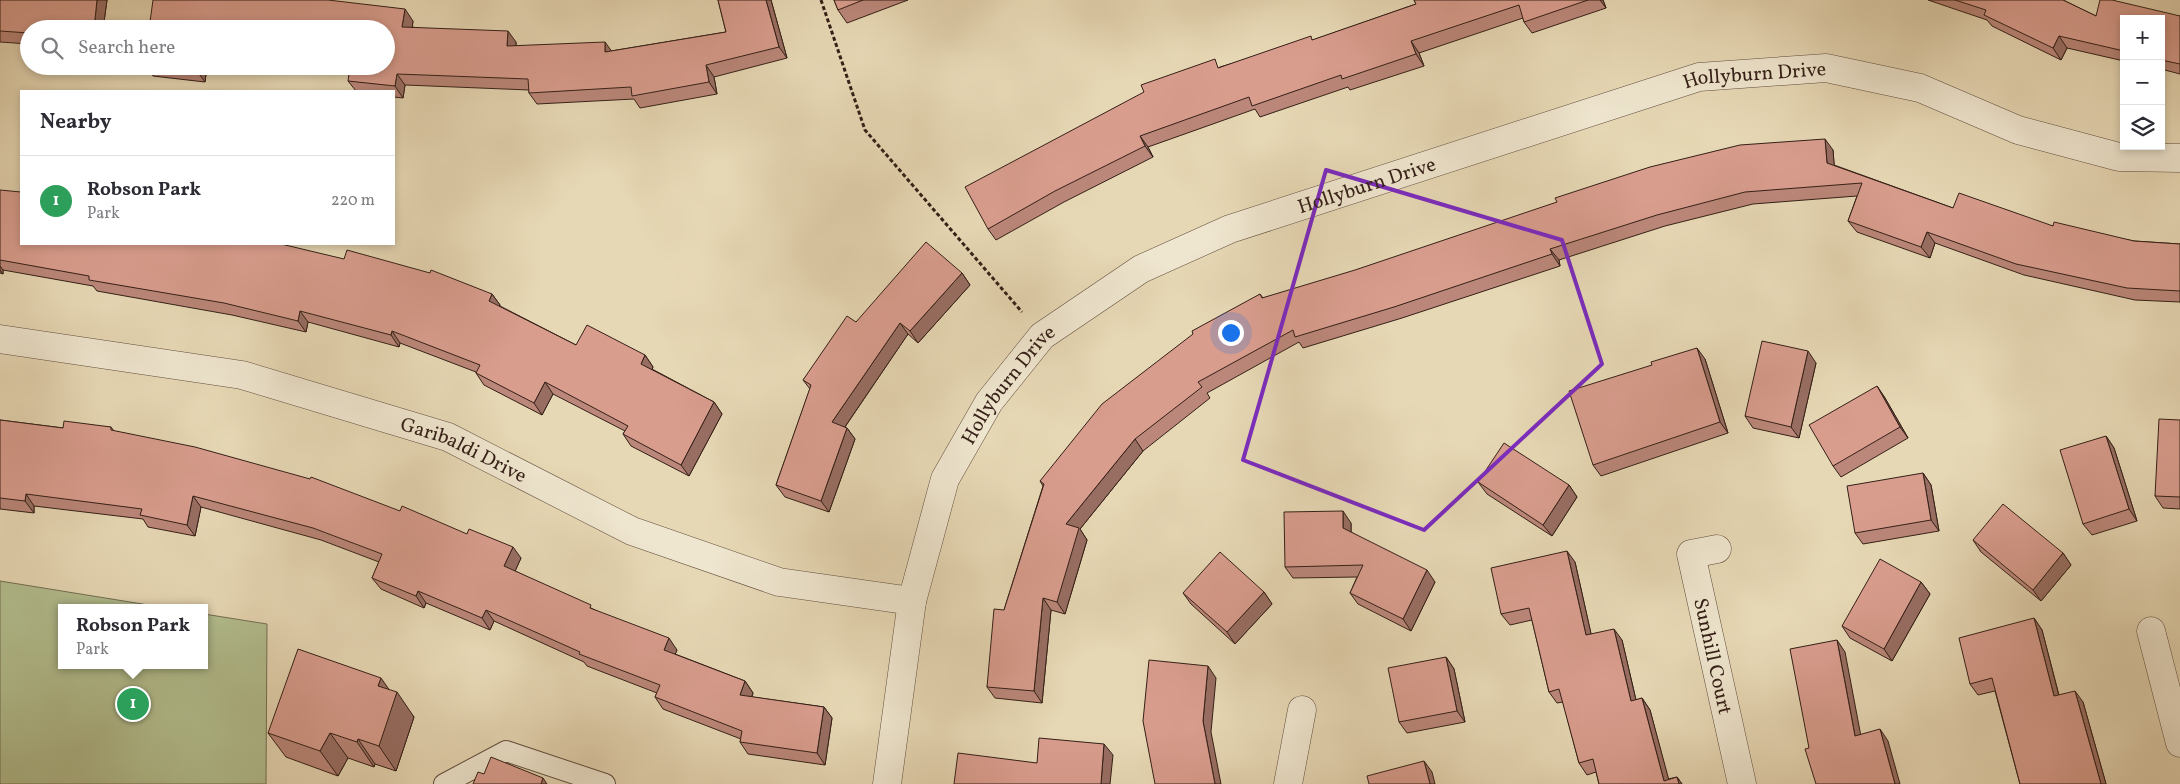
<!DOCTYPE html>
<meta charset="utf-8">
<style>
:root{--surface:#fff;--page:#f2f2f3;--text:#2b2b33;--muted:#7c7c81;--line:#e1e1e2;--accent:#8f2418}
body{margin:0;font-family:Vollkorn,serif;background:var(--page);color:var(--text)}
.controls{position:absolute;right:15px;top:15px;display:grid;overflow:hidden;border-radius:0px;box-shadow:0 2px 8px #0003}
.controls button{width:45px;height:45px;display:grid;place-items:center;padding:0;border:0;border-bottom:1px solid var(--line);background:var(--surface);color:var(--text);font:25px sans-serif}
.you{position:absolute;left:1230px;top:332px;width:18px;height:18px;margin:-12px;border:4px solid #fff;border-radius:50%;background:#1a73e8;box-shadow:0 0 0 8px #1a73e833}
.badge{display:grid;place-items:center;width:32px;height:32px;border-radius:50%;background:var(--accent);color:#fff;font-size:16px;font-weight:700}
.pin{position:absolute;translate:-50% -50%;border:2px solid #fff;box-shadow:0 1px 5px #0006}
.popup{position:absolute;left:58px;top:604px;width:150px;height:65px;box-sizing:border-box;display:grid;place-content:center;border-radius:0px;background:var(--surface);filter:drop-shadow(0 1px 4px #0005);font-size:16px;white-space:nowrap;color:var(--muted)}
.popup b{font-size:19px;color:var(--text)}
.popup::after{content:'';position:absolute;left:50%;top:100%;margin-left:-10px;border:10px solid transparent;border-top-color:var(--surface)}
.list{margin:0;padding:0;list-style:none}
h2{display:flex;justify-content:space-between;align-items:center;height:65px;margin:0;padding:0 20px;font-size:21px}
h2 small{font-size:16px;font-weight:400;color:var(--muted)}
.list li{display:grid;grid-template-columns:32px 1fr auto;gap:15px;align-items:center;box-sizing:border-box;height:90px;padding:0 20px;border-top:1px solid var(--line)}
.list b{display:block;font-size:19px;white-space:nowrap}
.list p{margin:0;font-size:16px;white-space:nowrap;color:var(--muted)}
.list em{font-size:16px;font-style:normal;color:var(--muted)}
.icon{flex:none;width:28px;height:28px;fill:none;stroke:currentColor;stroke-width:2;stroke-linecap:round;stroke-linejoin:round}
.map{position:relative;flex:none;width:2180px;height:784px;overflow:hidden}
.search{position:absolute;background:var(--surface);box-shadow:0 2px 8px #0003;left:20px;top:20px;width:375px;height:55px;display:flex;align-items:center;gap:12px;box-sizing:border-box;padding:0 18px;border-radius:28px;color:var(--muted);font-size:19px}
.panel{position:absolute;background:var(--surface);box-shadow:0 2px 8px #0003;left:20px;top:90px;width:375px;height:155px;border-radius:0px}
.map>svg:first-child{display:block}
</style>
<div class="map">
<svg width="2180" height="784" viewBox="0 0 2180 784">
<rect width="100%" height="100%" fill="#e7d8b5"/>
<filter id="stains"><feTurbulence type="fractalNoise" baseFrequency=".004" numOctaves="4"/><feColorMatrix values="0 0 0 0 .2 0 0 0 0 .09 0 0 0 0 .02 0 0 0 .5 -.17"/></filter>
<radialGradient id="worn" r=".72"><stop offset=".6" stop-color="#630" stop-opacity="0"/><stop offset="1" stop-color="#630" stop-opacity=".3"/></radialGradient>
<path fill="#b3bf90" stroke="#746f54" d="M0,581l167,27h-105v57h142v-51l63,10 -1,160h-266z"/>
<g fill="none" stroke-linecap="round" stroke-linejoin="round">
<g stroke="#614d3e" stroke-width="22">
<path id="service" d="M444,784l62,-33 99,33"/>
</g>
<g stroke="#614d3e" stroke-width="29">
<g id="minor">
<path id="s1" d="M0,339l242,36 206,62 184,94 147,51 133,19"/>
<path id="s2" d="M1717,549l-26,5 51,230"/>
<path d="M2151,631l29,112"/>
<path id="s3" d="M887,784l25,-183 33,-122 44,-77 53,-66 99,-67 89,-40 469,-152 127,-9 94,20 98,42 101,27 61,1"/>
<path d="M1288,784l14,-74"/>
</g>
</g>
<path stroke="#341f17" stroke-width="3" stroke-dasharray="4 2.5" stroke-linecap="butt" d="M821,0l44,130 157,182"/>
<use href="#service" stroke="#efe6cf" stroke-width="20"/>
<use href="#minor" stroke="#efe6cf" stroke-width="28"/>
</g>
<g fill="#bb877a" stroke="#341f17">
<path d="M0,0h107l-4,29h-74v15l-29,-2z"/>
<path d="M718,0h53l16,58 -73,19 3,17 -77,14 -6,-9 -97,5 -8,-11v-3l-124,-5 -2,13 -9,-1v-6h-38l-8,-10 65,-60 -1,6 104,15v4l95,5 115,-19z"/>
<path d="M834,0h74l-61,23 -9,-13z"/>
<path d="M1414,0h189l3,8 -74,25 -8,-11 -1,-4 -104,35 5,13 -74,24 -2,-3 -88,30 -5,-8 -107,38 5,10 -89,45 -68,38 -8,-11 232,-162 93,-27 103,-36z"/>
<path d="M1928,0h135l33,16h84v58l-19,-5v-50h-37v42l-57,-13 -6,12 -69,-34 -5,-6z"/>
<path d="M55,66h44l-1,5z"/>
<path d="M146,66h61l-2,16 -52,-6z"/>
<path d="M1833,150l1,15 119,43 181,33 46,3v58l-45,-2 -111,-25 -89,-32 -5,15 -73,-26 -9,-11 9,-25 -104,8 -88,22 -106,34 1,6 -158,52 -99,30 -4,-6 -92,51 3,5 -67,53 -63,78 7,11 -22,74 -14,-4 -9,93 -47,-5 -8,-11 17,-77 39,-124 -3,-5 220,-187 3,4z"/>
<path d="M0,190l21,54 471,50 8,11v1l76,39 69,10 8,12 -1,2 62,33 8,12 -33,62 -58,-30 -8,-12 2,-3 -72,-37 -11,21 -58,-30 -8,-12v-1l-76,-29 -1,4 -91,-25 -2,10 -74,-17 -135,-24 -4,-5 -90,-16v4l-3,-1z"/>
<path d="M962,273l8,12 -52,58 -10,-9 -63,93 2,1 8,11 -26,73 -44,-15 -9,-12 34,-96 -7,-9 53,-58z"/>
<path d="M1705,359l23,74 -127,43 -8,-11z"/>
<path d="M1816,363l-17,75 -46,-10 -8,-12z"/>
<path d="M1877,386l8,12 23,40 -67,39 -8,-11z"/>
<path d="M0,420l63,8 48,-1 3,4 407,127 -6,13 162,79 -2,4 70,27 8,12 -1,4 72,10 8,11 -7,47 -77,-11 -8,-12 1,-3 -78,-30 -8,-12 2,-4 -70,-27 -3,-4 -90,-41 -4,9 -64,-27 -2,5 -43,-19 -9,-11 7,-16 -58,-22 -120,-33 -6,29 -47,-9 -5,-8 -109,-13v7l-34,-4z"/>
<path d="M2180,420v89l-17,-1 -8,-12z"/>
<path d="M2106,436l8,12 23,73 -45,14 -9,-11z"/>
<path d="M1923,473l8,12 8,46 -76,13 -8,-11z"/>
<path d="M1478,482l91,3 8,12 -25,39 -65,-42z"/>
<path d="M1351,523v9l84,50 -24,49 -53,-27 -8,-11 7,-16 -64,1 -8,-11z"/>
<path d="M1973,540l90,13 8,12 -30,36 -60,-49z"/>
<path d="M1575,562l16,72 31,6 14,60 6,-2 8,12 18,69 9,-2 5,7h-83l-3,-12 -9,3 -8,-12 -16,-61 -6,1 -8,-11 -17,-72 -22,5 -9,-11z"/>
<path d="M1921,582l9,12 -38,67 -42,-23 -8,-12z"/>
<path d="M1264,592l8,12 -37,40 -44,-40 -8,-11z"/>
<path d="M2034,618l8,12 17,65 24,7 23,82h-86l-25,-93 -17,4 -8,-11z"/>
<path d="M1446,657l8,12 11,53 -58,11 -8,-11z"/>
<path d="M390,690l24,27 -18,54 -21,-7 -1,3 -26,-9 -10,18 -52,-19 -18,-24z"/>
</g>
<g fill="#986e63" stroke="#341f17">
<path d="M97,0h10l-4,29h-9z"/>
<path d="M766,0h5l16,58 -8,-11z"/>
<path d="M1600,0h3l3,8z"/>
<path d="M405,9l8,12 -2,17 -9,-11z"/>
<path d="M508,31l8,11 -1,16 -8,-12z"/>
<path d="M2059,36l8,12 -6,12 -8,-12z"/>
<path d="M1411,41l8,12 5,13 -8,-12z"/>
<path d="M605,42l8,11 -8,-1z"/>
<path d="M706,65l8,12 3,17 -8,-12z"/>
<path d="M95,66h4l-1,5z"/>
<path d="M198,66h9l-2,16 -8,-11z"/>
<path d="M397,74l8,11 -2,13 -8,-12z"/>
<path d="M1140,136l8,11 5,10 -8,-11z"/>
<path d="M1825,139l8,11 2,24 -8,-11z"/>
<path d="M1927,232l8,11 -5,15 -9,-11z"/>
<path d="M1550,249l9,11 1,6 -8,-12z"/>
<path d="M0,266l3,4v4l-3,-4z"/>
<path d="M962,273l8,12 -52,58 -8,-12z"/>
<path d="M492,294l8,11 -3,8 -8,-12z"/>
<path d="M300,311l8,11 -2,10 -8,-11z"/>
<path d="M900,323l8,11 -68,100 -8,-12z"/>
<path d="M392,331l8,12 -1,4 -8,-12z"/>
<path d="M1697,348l8,11 23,74 -8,-11z"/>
<path d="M1808,351l8,12 -17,75 -8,-11z"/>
<path d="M645,355l8,12 -4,8 -8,-11z"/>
<path d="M545,382l8,12 -11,21 -8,-12z"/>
<path d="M1877,386l8,12 23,40 -8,-11z"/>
<path d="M714,402l8,12 -33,62 -8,-11z"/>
<path d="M847,428l8,11 -26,73 -8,-11z"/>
<path d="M2106,436l8,12 23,73 -8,-12z"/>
<path d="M1135,439l8,12 -63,78 7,11 -22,74 -8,-12 9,-78z"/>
<path d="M1923,473l8,12 8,46 -8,-11z"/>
<path d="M1569,485l8,12 -25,39 -9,-11z"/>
<path d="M26,494l8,12v7l-9,-12z"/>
<path d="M193,496l8,11 -6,29 -8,-11z"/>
<path d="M1343,511l8,12v17l-8,-12z"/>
<path d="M513,547l8,11 -9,20 -8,-12z"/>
<path d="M1567,551l8,11 19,85 -8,-12z"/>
<path d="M2063,553l8,12 -30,36 -8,-11z"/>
<path d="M1427,570l8,12 -24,49 -8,-12z"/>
<path d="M1921,582l9,12 -38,67 -8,-12z"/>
<path d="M418,591l8,12 -2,5 -8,-12z"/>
<path d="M1264,592l8,12 -37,40 -8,-12z"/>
<path d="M1043,598l8,12 -9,93 -8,-12z"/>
<path d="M486,610l8,11 -4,9 -8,-12z"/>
<path d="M2034,618l8,12 20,78 -8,-12z"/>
<path d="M1614,629l8,11 17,73 -8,-12z"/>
<path d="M669,638l8,12 -5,12 -8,-12z"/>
<path d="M1837,640l8,12 18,95 -8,-11z"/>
<path d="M1446,657l8,12 11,53 -8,-11z"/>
<path d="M1208,666l8,12 -5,54 10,52h-6l-12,-63z"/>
<path d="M381,678l14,20 2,-6 17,25 -18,54 -17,-25 -1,-60z"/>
<path d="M745,681l8,12 -5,13 -8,-11z"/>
<path d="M2075,691l8,11 23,82h-5z"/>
<path d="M1642,698l8,12 20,74 -6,-3z"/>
<path d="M824,707l8,11 -7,47 -8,-12z"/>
<path d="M1880,729l8,12 12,43h-5z"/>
<path d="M330,733l18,25 -10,18 -18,-25z"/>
<path d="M358,739l17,25 -1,3 -17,-25z"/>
<path d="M1104,744l9,11 -3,29h-9z"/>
<path d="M1424,761l8,11 3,12h-5z"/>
<path d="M1677,777l5,7h-3z"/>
<path d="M543,778l4,6h-6z"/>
</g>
<g fill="#d99d8e" stroke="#341f17">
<path d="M0,0h97l-3,29h-65v4l-29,-2z"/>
<path d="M153,0h175l77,9 -3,18 106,4 -1,15 98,-4v10l121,-20 -8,-32h48l13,47 -73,18 3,17 -77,14 -1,-9 -102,6 -1,-14 -131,-5 -2,12 -47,-5 2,-15h36v-37h-237z"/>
<path d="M834,0h29l-25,10z"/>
<path d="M1414,0h174l-64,22 -5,-17 -108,36 5,13 -74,25 -1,-4 -89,31 -3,-9 -109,39 5,10 -90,45 -67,38 -23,-42 179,-95 -3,-7 74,-26 3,9 93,-32 1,4 104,-36z"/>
<path d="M1955,0h108l33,16 4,-16h12l68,16v48l-19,-4v-41h-37v32l-65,-15 -6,12 -69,-33 2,-5z"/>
<path d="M159,66h39l-1,5z"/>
<path d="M1825,139l2,24 126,45 6,-15 94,33 1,-4 80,19 46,3v47l-53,-3 -111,-24 -89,-32 -6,15 -73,-26 14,-38 -117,9 -88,23 -107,34 2,5 -158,53 -99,30 -2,-7 -95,52 4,5 -67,52 -69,85 13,4 -22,74 -14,-4 -9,93 -47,-4 7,-78 10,1 40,-126 -4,-3 62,-77 91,-70 -1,-3 68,-37 2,4 93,-28 202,-68 -2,-4 95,-31 90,-22z"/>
<path d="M0,190l21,2v52h260l63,15 3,-9 83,23 1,-3 61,24 -3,7 87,44 11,-20 58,30 -4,9 73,38 -33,63 -58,-31 5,-8 -83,-44 -11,21 -58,-30 4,-8 -88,-34 -1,4 -91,-24 -2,10 -74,-18 -135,-23v-4l-89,-16z"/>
<path d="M926,242l36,31 -52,58 -10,-8 -68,99 15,6 -26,73 -45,-16 35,-100 -8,-5 44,-64 9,6z"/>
<path d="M1762,341l46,10 -17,76 -46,-11z"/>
<path d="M1697,348l23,74 -127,43 -24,-74 83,-26 -1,-3z"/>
<path d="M1877,386l23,41 -67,39 -24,-41z"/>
<path d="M2159,419l21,1v77l-25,-1z"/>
<path d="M0,420l63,8 1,-7 47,6v3l84,17 115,32 1,-2 89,34 2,-5 65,28 2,-5 44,18 -9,19 87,39 -1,3 79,30 -5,12 81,31 -5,14 84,12 -7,46 -77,-11 2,-11 -87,-34 5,-12 -81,-31 1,-2 -94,-42 -4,8 -64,-27 -2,5 -44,-18 10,-24 -69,-26 -120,-32 -6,29 -47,-10 2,-6 -116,-15 -1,7 -25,-3z"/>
<path d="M2106,436l23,73 -46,15 -23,-74z"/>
<path d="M1504,443l65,42 -26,40 -65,-43z"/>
<path d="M1923,473l8,47 -76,13 -8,-47z"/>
<path d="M2003,504l60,49 -30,37 -60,-50z"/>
<path d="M1343,511v17l84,42 -24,49 -53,-26 13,-28 -78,2 -1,-55z"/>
<path d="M1567,551l19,84 28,-6 17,72 11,-3 22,83 13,-4 2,7h-80l-6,-25 -14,4 -20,-74 -10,3 -20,-84 -28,6 -10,-46z"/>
<path d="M1220,552l44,40 -37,40 -44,-39z"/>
<path d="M1880,559l41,23 -37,67 -42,-23z"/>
<path d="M2034,618l20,78 21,-5 26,93h-81l-28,-106 -22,6 -11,-46z"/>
<path d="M1837,640l18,96 25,-7 15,55h-79l-11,-35 4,-1 -19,-99z"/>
<path d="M298,649l83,29 -3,8 19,6 -18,54 -21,-7 -1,3 -27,-9 -10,18 -52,-18z"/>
<path d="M1446,657l11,54 -58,11 -11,-54z"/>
<path d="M1149,660l59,6 -5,55 12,63h-60l-12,-63z"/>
<path d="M1039,738l65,6 -3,40h-147l4,-31 79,10z"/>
<path d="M491,757l52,21 -2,6h-68l5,-12 6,2z"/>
<path d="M1424,761l6,23h-61l-2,-8z"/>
</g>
<path fill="none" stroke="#7b2cbf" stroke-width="4" stroke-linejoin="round" d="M1326,170l236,70 40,124 -178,166 -181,-70z"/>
<g text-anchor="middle" stroke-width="4" stroke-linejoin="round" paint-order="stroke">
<g font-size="20" fill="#341f17" stroke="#efe6cf">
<text dy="7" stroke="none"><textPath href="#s3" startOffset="1250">Hollyburn Drive</textPath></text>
<text dy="7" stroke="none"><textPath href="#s3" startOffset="845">Hollyburn Drive</textPath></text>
<text dy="7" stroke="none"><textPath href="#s3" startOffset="425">Hollyburn Drive</textPath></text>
<text dy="7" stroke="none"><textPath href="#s1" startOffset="479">Garibaldi Drive</textPath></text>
<text dy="7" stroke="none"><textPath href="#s2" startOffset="131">Sunhill Court</textPath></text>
</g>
</g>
<rect width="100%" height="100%" filter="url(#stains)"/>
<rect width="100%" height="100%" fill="url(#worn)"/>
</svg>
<div class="controls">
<button>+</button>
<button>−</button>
<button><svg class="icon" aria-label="layers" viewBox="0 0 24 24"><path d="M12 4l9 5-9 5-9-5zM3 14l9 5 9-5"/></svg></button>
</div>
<div class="you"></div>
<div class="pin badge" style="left:133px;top:704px;background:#2e9e5b">1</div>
<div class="popup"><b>Robson Park</b>Park</div>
<div class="search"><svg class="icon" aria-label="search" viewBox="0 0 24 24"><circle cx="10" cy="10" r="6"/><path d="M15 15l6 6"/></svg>Search here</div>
<section class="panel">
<h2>Nearby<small></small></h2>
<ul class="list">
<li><span class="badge" style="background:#2e9e5b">1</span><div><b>Robson Park</b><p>Park</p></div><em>220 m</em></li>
</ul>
</section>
</div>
